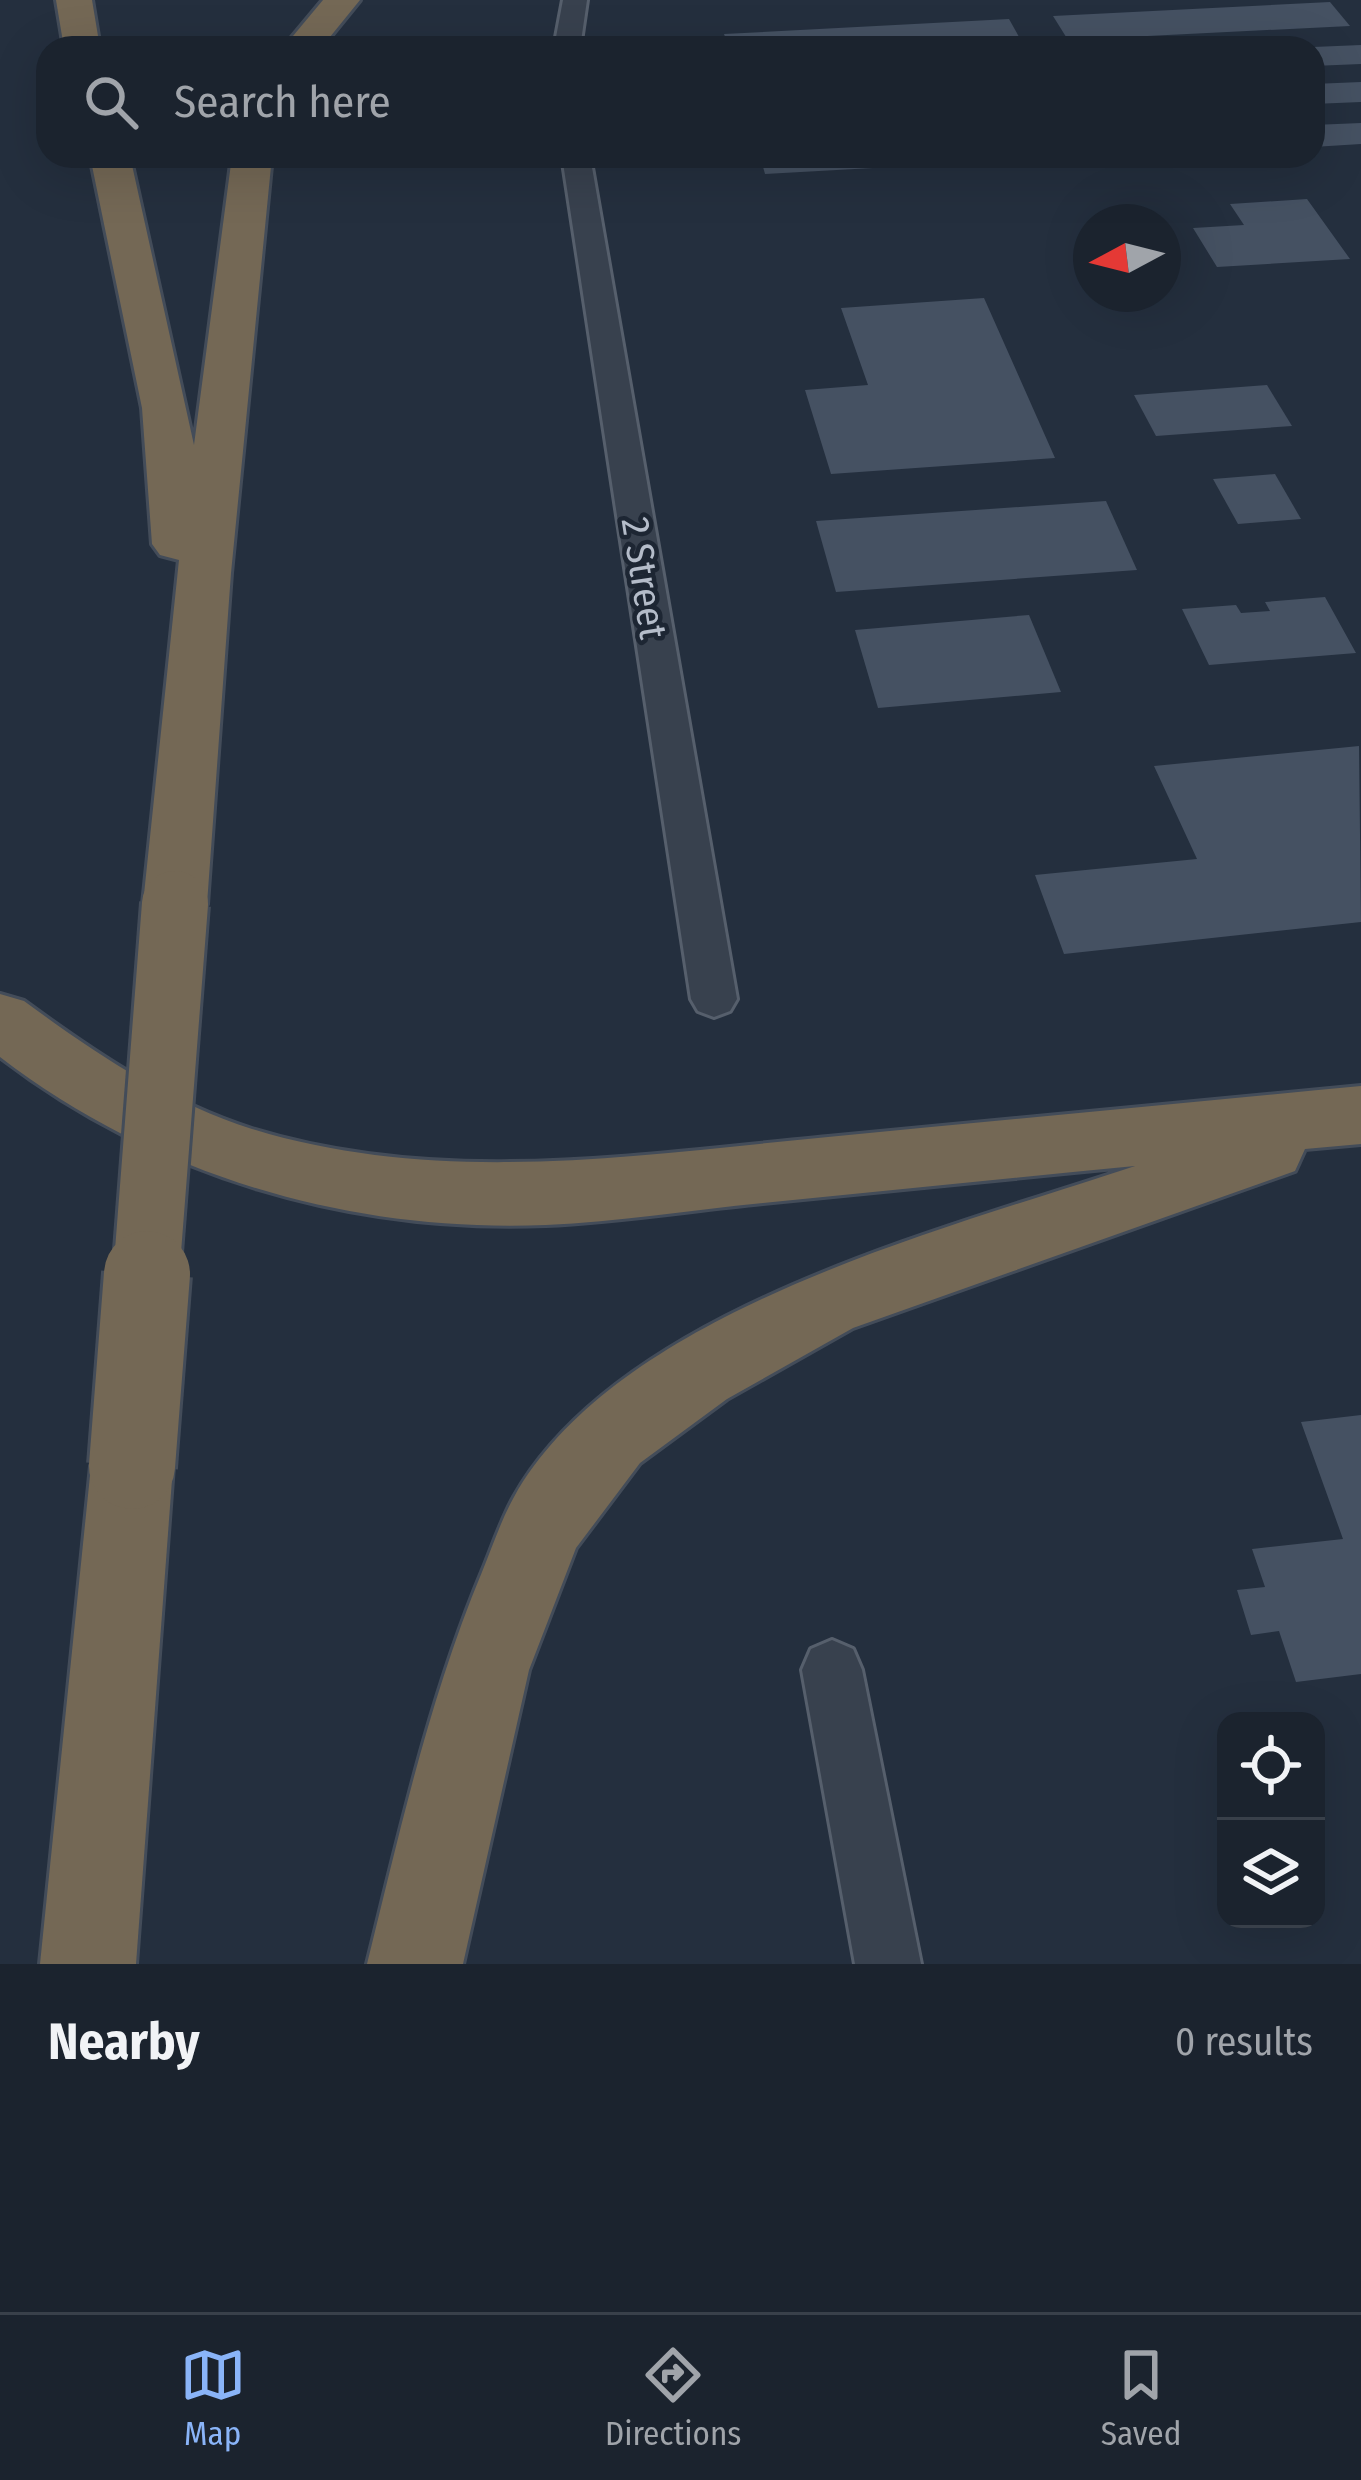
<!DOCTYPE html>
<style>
:root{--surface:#1b232e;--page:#282f3a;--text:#f1f3f6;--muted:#a0a4aa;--line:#39404a;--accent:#8ab4f8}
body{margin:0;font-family:"Fira Sans Condensed",sans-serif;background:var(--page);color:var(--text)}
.controls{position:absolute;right:36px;bottom:36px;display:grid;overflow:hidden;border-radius:24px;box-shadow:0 12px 48px #0002}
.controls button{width:108px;height:108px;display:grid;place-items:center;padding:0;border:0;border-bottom:3px solid var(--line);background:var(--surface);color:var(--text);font:60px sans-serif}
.compass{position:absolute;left:1073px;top:204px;width:108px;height:108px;border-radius:50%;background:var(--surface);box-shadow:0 12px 48px #0002;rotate:263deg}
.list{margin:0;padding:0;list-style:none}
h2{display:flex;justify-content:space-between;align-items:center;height:156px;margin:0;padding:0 48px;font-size:51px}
h2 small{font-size:39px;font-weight:400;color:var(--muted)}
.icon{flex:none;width:66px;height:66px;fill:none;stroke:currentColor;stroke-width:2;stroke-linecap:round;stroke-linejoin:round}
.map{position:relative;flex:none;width:1361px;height:1964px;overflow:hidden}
.search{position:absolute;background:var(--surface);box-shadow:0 12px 48px #0002;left:36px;right:36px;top:36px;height:132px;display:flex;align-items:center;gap:30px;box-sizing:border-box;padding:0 42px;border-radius:36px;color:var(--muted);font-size:45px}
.sheet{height:348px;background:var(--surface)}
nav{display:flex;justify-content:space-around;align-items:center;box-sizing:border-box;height:168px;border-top:3px solid var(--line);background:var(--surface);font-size:33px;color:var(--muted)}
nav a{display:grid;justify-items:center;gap:6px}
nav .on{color:var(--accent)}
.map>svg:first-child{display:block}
</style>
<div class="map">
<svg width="1361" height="1964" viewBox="0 0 1361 1964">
<rect width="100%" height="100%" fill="#242f3e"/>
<g fill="#455162">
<path d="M1330,2l20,24 -282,14 -15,-24z"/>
<path d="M1009,19l14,25 -294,4 -5,-14z"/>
<path d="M1361,45v19l-48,2v-19z"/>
<path d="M1361,82v20l-48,2v-20z"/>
<path d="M1361,123v21l-48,3v-22z"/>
<path d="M760,156h257v4l-252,14z"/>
<path d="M1307,199l43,60 -133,8 -24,-39 51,-3 -14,-21z"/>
<path d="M984,298l71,160 -224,16 -26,-84 63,-5 -27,-77z"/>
<path d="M1267,385l25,41 -136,10 -22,-41z"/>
<path d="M1275,474l26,45 -63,5 -25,-45z"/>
<path d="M1106,501l31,69 -301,22 -20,-71z"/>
<path d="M1325,597l31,56 -147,12 -27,-56 54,-4 5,8 29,-2 -5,-9z"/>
<path d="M1029,615l32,77 -183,16 -23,-78z"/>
<path d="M1359,746l2,176 -297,32 -29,-79 162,-16 -43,-93z"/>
<path d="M1361,1415v259l-65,8 -17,-51 -28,4 -14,-45 28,-3 -13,-38 91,-10 -42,-117z"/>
</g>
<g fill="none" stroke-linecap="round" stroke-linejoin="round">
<g stroke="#565f6c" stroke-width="6">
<g id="minor">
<path d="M563,0h24l-7,48h-26z"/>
<path d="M562,156h28l147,843 -7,12 -16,6 -16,-6 -7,-12z"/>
<path d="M832,1640l21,9 9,21 59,294h-66l-53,-294 9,-21z"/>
</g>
</g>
<g stroke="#434c59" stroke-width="6">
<g id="motorway">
<path d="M56,0h36l8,48h-36z"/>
<path d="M323,0h37l-39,48h-38z"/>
<path d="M90,156h40l64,289 38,-289h40l-41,417 -24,331 -10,17 -22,6 -22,-6 -10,-17 36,-344 -19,-5 -8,-11 -10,-136z"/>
<path d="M0,994l24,7c71,52 143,101 228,128 188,58 386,26 576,8 178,-17 355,-34 533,-51v58l-56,5 -10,22 -442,157 -126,71 -87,64 -64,85 -47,122 -66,294h-96c33,-133 62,-265 115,-392 10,-24 19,-52 32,-75 105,-187 430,-267 621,-331 -124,12 -248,25 -372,37 -72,7 -145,19 -217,22 -196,8 -391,-49 -546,-168z"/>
<path d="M132,1428l29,11 12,27 -37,498h-96l51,-498 12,-27z"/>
</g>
</g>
<use href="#minor" fill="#38414e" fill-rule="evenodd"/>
<use href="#motorway" fill="#746855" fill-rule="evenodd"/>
<g stroke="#434c59" stroke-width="72" stroke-linecap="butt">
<path id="motorway-bridge-far1" d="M146,1277l29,-373"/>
</g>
<g stroke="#434c59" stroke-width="92" stroke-linecap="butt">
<path id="motorway-bridge" d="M132,1466l15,-192"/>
</g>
<use href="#motorway-bridge-far1" stroke="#746855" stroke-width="66"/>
<use href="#motorway-bridge" stroke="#746855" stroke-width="86"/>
</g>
<g text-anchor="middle" stroke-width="9" stroke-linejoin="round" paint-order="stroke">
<g font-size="39" fill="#b4bcc9" stroke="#1d2633">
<text transform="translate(645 578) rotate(81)" y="14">2 Street</text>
</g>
</g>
</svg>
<div class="controls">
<button><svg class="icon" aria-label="locate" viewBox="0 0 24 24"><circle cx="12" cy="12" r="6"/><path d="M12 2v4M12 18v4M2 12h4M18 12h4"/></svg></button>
<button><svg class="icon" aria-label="layers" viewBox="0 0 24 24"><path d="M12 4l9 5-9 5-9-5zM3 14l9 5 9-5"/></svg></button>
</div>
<svg class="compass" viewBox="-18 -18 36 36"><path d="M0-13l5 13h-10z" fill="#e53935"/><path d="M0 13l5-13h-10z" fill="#a0a4aa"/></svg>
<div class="search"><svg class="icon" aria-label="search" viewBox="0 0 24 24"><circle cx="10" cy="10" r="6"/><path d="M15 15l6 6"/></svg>Search here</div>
</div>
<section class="sheet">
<h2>Nearby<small>0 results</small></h2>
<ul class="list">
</ul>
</section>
<nav>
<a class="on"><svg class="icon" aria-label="map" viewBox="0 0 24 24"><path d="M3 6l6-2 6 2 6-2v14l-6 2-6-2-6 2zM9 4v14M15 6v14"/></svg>Map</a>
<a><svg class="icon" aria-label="directions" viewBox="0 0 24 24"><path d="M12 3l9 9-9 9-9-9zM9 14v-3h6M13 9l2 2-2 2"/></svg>Directions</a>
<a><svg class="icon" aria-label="saved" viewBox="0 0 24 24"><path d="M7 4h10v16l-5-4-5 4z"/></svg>Saved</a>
</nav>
